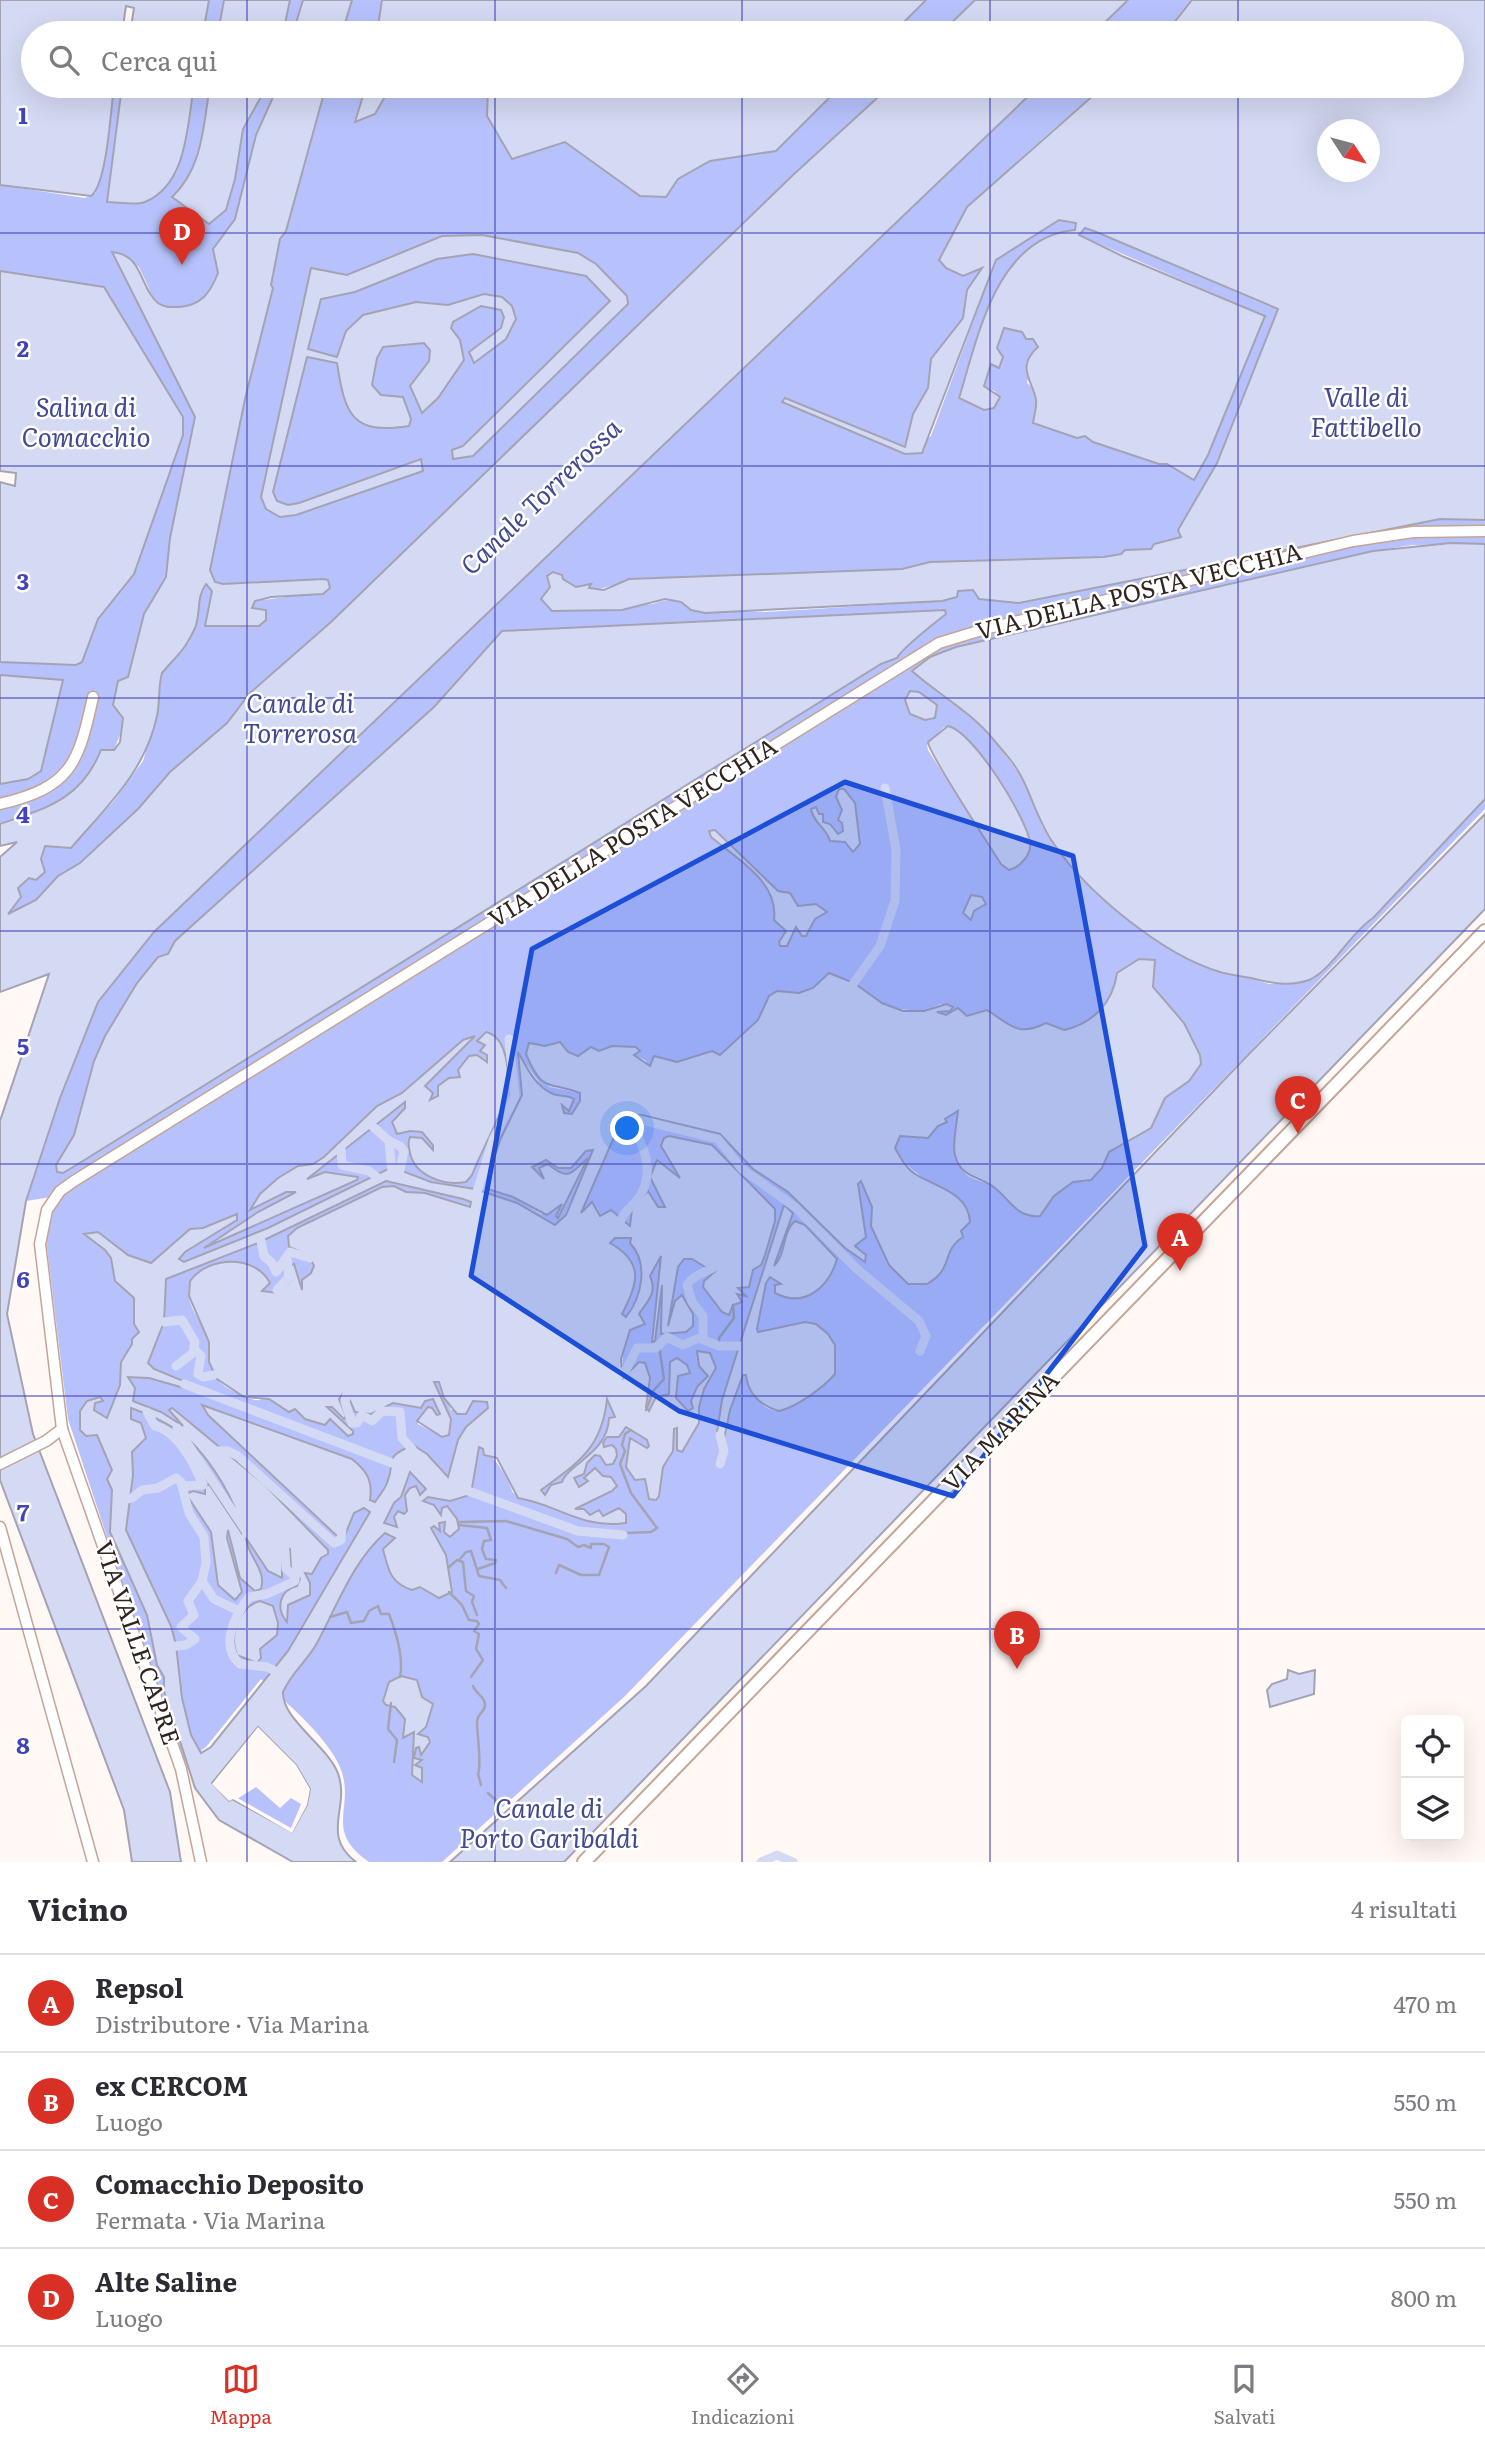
<!DOCTYPE html>
<html lang="it">
<meta charset="utf-8">
<style>
:root{--surface:#fff;--page:#f7f7f7;--text:#2b2b33;--muted:#7c7c81;--line:#e1e1e2;--accent:#d93025}
body{margin:0;font-family:Literata,serif;background:var(--page);color:var(--text)}
.controls{position:absolute;right:21px;bottom:21px;display:grid;overflow:hidden;border-radius:10px;box-shadow:0 7px 28px #0002}
.controls button{width:63px;height:63px;display:grid;place-items:center;padding:0;border:0;border-bottom:2px solid var(--line);background:var(--surface);color:var(--text);font:35px sans-serif}
.compass{position:absolute;left:1317px;top:119px;width:63px;height:63px;border-radius:50%;background:var(--surface);box-shadow:0 7px 28px #0002;rotate:126deg}
.you{position:absolute;left:628px;top:1129px;width:24px;height:24px;margin:-18px;border:5px solid #fff;border-radius:50%;background:#1a73e8;box-shadow:0 0 0 10px #1a73e833}
.badge{display:grid;place-items:center;width:46px;height:46px;border-radius:50%;background:var(--accent);color:#fff;font-size:23px;font-weight:700}
.pin{position:absolute;translate:-50% -58px;filter:drop-shadow(0 2px 4px #0008)}
.pin::after{content:'';position:absolute;top:37px;width:24px;height:21px;background:inherit;clip-path:polygon(0 0,100% 0,50% 100%)}
.list{margin:0;padding:0;list-style:none}
h2{display:flex;justify-content:space-between;align-items:center;height:91px;margin:0;padding:0 28px;font-size:30px}
h2 small{font-size:23px;font-weight:400;color:var(--muted)}
.list li{display:grid;grid-template-columns:46px 1fr auto;gap:21px;align-items:center;box-sizing:border-box;height:98px;padding:0 28px;border-top:2px solid var(--line)}
.list b{display:block;font-size:26px;white-space:nowrap}
.list p{margin:0;font-size:23px;white-space:nowrap;color:var(--muted)}
.list em{font-size:23px;font-style:normal;color:var(--muted)}
.icon{flex:none;width:38px;height:38px;fill:none;stroke:currentColor;stroke-width:2;stroke-linecap:round;stroke-linejoin:round}
.map{position:relative;flex:none;width:1485px;height:1862px;overflow:hidden}
.search{position:absolute;background:var(--surface);box-shadow:0 7px 28px #0002;left:21px;right:21px;top:21px;height:77px;display:flex;align-items:center;gap:18px;box-sizing:border-box;padding:0 24px;border-radius:38px;color:var(--muted);font-size:26px}
.sheet{height:483px;background:var(--surface)}
nav{display:flex;justify-content:space-around;align-items:center;box-sizing:border-box;height:98px;border-top:2px solid var(--line);background:var(--surface);font-size:19px;color:var(--muted)}
nav a{display:grid;justify-items:center;gap:4px}
nav .on{color:var(--accent)}
.map>svg:first-child{display:block}
</style>
<div class="map">
<svg width="1485" height="1862" viewBox="0 0 1485 1862">
<rect width="100%" height="100%" fill="#fff8f5"/>
<g fill="#b7c2fc" fill-rule="evenodd">
<path d="M209,0h15l-6,33h-15z"/>
<path d="M290,0h13l-10,33h-10z"/>
<path d="M352,0h30l-5,33h-35z"/>
<path d="M926,0h49l-34,33h-48z"/>
<path d="M1128,0h64l-26,33h-72z"/>
<path d="M114,86h8l-15,115 20,2 50,-31 17,-86h16c-7,40 -7,81 -38,111l37,27 17,-14 9,-31 8,-50 24,-43h11l-22,49 -21,84 -22,30 5,24 -13,25 -12,8 -25,2 -9,-4 -7,-9 -13,-28 -27,-15 83,165 -25,121 -4,39 -22,37 -16,64 -5,49 -9,23h-13c-20,50 -55,58 -101,74v-40l7,-2 56,-101 -63,-6v-13l76,3 6,-3 16,-43 36,-45 49,-139v-19l-79,-129 -104,-16v-86l85,13 11,-5z"/>
<path d="M326,86h40l-11,35 20,-7 16,-28h48l5,7 21,-7h23l-1,30 25,43 53,-17 75,54 70,-35 66,-10 65,-65h45l-10,13 -83,76 -462,447 -81,71 -23,30 -57,49 -32,37 -58,54 -22,13 -22,24 -30,15 14,-18 -2,-9 24,-24v-14l4,-4 25,1 42,-45 30,-41 14,-45 5,-43 27,-31 6,-13 7,-40 4,-5 6,6 1,34 29,3 24,-7 1,-7 -15,-5 3,-7 53,-7 16,-15 -101,5 -8,-2 -5,-12 35,-171 28,-111 -2,-3 9,-46 6,-8z"/>
<path d="M1039,86h69l-52,41 -89,80 -9,21 25,39 -16,23 -4,28 -32,41 -3,29 -15,26 -8,33 -120,-49 120,56 26,-18 65,-176 63,-40 18,3 -2,8c-79,6 -97,106 -116,167l13,5 24,-11 -12,-6 4,-17 11,-16 -2,-5 7,-20 18,4 4,7 7,-1 5,10 -3,1 -8,34c14,10 8,26 7,40l51,13 8,6 73,22 29,15 13,-24 57,-139 -186,-81 6,-8 9,4 184,79 -61,153 -36,74 -27,7 -3,5 -26,1 -4,4 -17,3 -174,5 -28,7 -273,10c-17,7 -35,15 -54,7 -10,-4 -12,-11 -22,-14l-3,15 -9,12 11,11 101,-6c15,-6 25,-5 38,6l75,2 176,-11 16,-10 15,-1 4,4 463,-75 45,1v24l-73,1 -39,6 -417,96 -26,10 -18,14 41,29 38,36 33,44 18,46 12,19 28,35 49,42 65,40 73,22h17l63,-46 136,-139v10l-861,888 -182,165h-73c-48,-33 -11,-56 -30,-97 -16,-33 -52,-61 -78,-86l-55,68 -24,17 -114,-345 -22,-179 5,-25 13,-20 -38,6 34,-103 38,-96 56,-70zM916,691l21,14 -5,14 -22,-6 -4,-7zM944,727c50,40 60,58 86,115l-29,22 -73,-114 -1,-5zM1139,959l8,1 7,8 -1,19 4,7 27,29 16,32 -5,18 -30,25 -18,32 -38,22 -15,24 -8,6h-13l-19,14 -14,20c-23,1 -30,-15 -45,-28 -8,-7 -17,-6 -25,-11 -22,-13 -14,-46 -12,-67l-14,10 1,3 -7,3 -10,12 -28,-3 -5,13c19,34 48,35 74,63l1,11 -9,9 2,6 -14,12c-2,18 -7,26 -22,35l-38,-19 -18,-39 1,-19 -11,-26 -3,3 8,53 -11,10 8,4 2,11 -20,-14 -57,-56 -35,-23 -33,-35 -78,-19 -9,1 -19,21 -34,74 1,3 16,-6 3,8 15,-3 15,13 -20,17c36,21 27,41 12,72l4,2c5,19 -7,33 -2,52l-18,20c-3,64 -30,73 -75,108l-18,-4c-11,-31 -27,-41 -47,-66l21,-15 1,-11h-15l-4,7 -18,2 -12,-28h-5l17,37 -5,18h-3l-25,-13v-6l8,-7 14,3 -7,-15 -8,1 -5,8 -27,-5 -22,11 -16,-2 -7,-16 -5,-3 -4,5 4,21 -12,-12 -7,-1 29,25 -5,5 -18,-17h-25l-11,-10 -5,3c-6,-3 -16,-12 -23,-13 -7,-2 -3,2 -10,1 -9,-1 -28,-11 -34,-16 -13,-11 -12,-25 -13,-40 -2,-18 -27,-40 -19,-60 9,-26 65,-32 79,-1l-7,8 16,2 13,-13 -1,-13 4,-3 8,27 3,-13 6,-5 3,-7 -5,-11 -20,-9 -1,-10 9,-8 85,-41 12,-1 12,6 19,1 51,16 6,-4 32,8 18,-3 19,15 11,-4 32,-71 -8,1 -15,17h-13l-12,-8 -14,7 13,13 -6,-12 9,-4c16,14 27,11 38,-6l1,4 -27,54 -4,-1 8,-14 -23,13 -28,-17 -25,-9 13,-50 21,-43 -4,-42 23,32 13,10 20,4 -5,12 -8,-7 3,9 8,1 8,-13v-8l-30,-6 -11,-9 -13,-24 3,-11 16,3 11,-4 15,13 7,1 11,-8c4,1 8,3 12,3 13,0 20,-11 35,2l-2,2 11,5 5,7 11,-9 16,4 42,-7 39,-35 11,-24 8,-5 22,2 14,-5 17,-15 24,10 27,20 18,6 25,2 17,-7v7l-4,1 9,3 12,-7 9,8 20,-6c21,14 35,28 59,13l17,7c29,-6 50,-27 54,-57zM785,1206l8,7 -20,53 7,-9 32,-23 24,25c-8,24 -23,39 -48,39l-5,-12 -13,-9 -4,6 -9,46 1,3 41,-8 22,3 14,18v25c-7,18 -17,19 -31,27 -8,4 -14,13 -23,14 -19,2 -33,-21 -35,-36h-3l-13,35 -7,34 -6,-12 5,-32z"/>
<path d="M256,1787l24,21 11,-10 13,8 -13,23 -54,-30z"/>
</g>
<g fill="#d5daf4" stroke="#a4a3b4" stroke-width="2" fill-rule="evenodd">
<path d="M0,0h209l-6,33h-73l4,-25 -8,-2 -4,27h-89v53h81c-3,21 -7,99 -23,110l-91,-11z"/>
<path d="M224,0h66l-7,33h-65z"/>
<path d="M303,0h49l-10,33h-49z"/>
<path d="M382,0h544l-33,33h-516z"/>
<path d="M975,0h153l-34,33h-153z"/>
<path d="M1192,0h293v520l-45,-1 -421,84 -40,-4 -6,-9 -15,1 -1,6 -15,4 -237,12 -14,-3 -10,-8 -16,-3 -43,11 -70,1 -11,-12 9,-12 -3,-11 6,-4 9,3 1,4 13,8 15,-3 -2,4 15,2 25,-11 273,-10 28,-7 174,-5 17,-3 4,-4 26,-1 3,-5 27,-7 -3,-7 39,-67 61,-154 -184,-78 -9,-3 -6,7 43,21 143,60 -57,139 -14,25 -27,-16h-8l-66,-22 -8,-6 -8,2 -44,-15c1,-8 4,-15 3,-23 -3,-19 -21,-33 2,-53l-5,-8h-7l-4,-7 -18,-4 -7,20 6,9 -4,11 -8,-4 -7,22 16,11 -6,11 -10,2 -25,-12c19,-61 37,-161 116,-168l1,-7 -17,-3 -63,40 -74,193 -17,1 -123,-52 3,-4 120,49 8,-33 15,-26 3,-29 32,-41 4,-28 15,-22 -19,8 -17,-8 -7,-8 28,-53 137,-121h348v-53h-286zM1328,130h42v42h-42z"/>
<path d="M122,86h72c-7,38 -6,98 -49,116 -10,4 -27,0 -38,0z"/>
<path d="M210,86h57l-24,43 -8,50 -9,31 -17,14 -37,-27c31,-29 31,-71 38,-111z"/>
<path d="M278,86h48l-40,145 -6,8 -9,46 2,3 -28,111 -35,171 5,12 8,2 101,-5 4,1 2,8 -7,6 -52,3 -16,4 -3,7 14,2v10l-7,6h-54l7,-35 -6,-7c-10,13 -5,30 -11,44 -11,24 -18,27 -33,45 -4,15 -2,29 -5,43 -12,56 -50,90 -86,132l-26,-2 -4,13 4,13 -9,8 -7,-2 -11,10 3,9 -13,17 28,-14 22,-24 22,-13 58,-54 32,-37 57,-49 23,-30 81,-71 462,-447 83,-76 10,-13h153l-885,846 -56,70 -38,96 -34,103 -19,113 26,120 137,358 11,70h-49l-8,-52 -124,-330v-359l49,-147 -49,18v-135l17,-15 -17,4v-22c46,-16 81,-24 101,-74h13l6,-8 3,-24 -10,-13 5,-24 10,-4 16,-63 22,-37 4,-39 25,-121 -83,-165c32,3 27,35 46,51 7,5 14,4 21,4 23,-2 31,-14 39,-34l-5,-24 22,-30 21,-84z"/>
<path d="M366,86h25l-16,28 -20,8z"/>
<path d="M488,86h353l-65,65 -66,10 -32,18 -12,18 -26,-1 -75,-54 -53,17 -25,-43z"/>
<path d="M482,235l96,18 18,11 31,32 1,8 -155,152 -20,3 -1,-9 11,-4 147,-145 -24,-25 -113,-22 -36,5 -82,33 -34,7 -13,50 29,8 9,-26 17,-16 53,-13 32,3 36,-11 18,3 10,9 4,13 -10,20 -32,24 -5,-11 32,-24 3,-11 -3,-7 -20,-4 -28,16 -2,6 9,12 4,20 -26,38 -16,15 -12,-27 19,-25 1,-11 -6,-7 -41,4 -6,11 -5,27 9,10 22,2 8,22 -2,7c-57,9 -64,-11 -72,-63l-30,-6 -34,135 4,9 11,4 11,-2 122,-44 2,12 -127,44 -16,2 -14,-8 -5,-12 50,-229 36,7 95,-39z"/>
<path d="M0,271l104,16 79,130v18l-49,139 -36,45 -16,43 -6,3 -76,-3v-180l15,4 1,-13 -16,-2z"/>
<path d="M1451,543l34,1v255l-112,119c-23,15 -42,53 -64,62 -20,7 -38,3 -58,-2 -10,-2 -21,-3 -31,-6 -57,-17 -133,-79 -166,-128 -14,-19 -20,-41 -30,-62 -7,-16 -20,-30 -31,-43 -23,-28 -54,-44 -81,-68l18,-14 26,-10 417,-96z"/>
<path d="M945,610l1,4c-11,9 -44,34 -49,44l-16,6 -803,500 -15,9 -6,-1 -1,-7 18,-30 20,-74 11,-25 32,-53 21,-26 10,-3 7,-13 259,-234 68,-76z"/>
<path d="M0,675l63,5 -22,91 -13,8 -28,5z"/>
<path d="M910,691l9,1 18,13 -2,13 -10,2 -15,-6 -5,-14z"/>
<path d="M948,726c25,5 78,91 82,116 2,13 -10,25 -21,28l-8,-6c-11,-18 -73,-111 -73,-122z"/>
<path d="M839,789h5l11,14 5,41 -7,8 -8,-10 -15,-1c-3,-13 -17,-18 -19,-32l5,-2 3,7h4v8l7,2 8,10 5,-3 -1,-8 -4,-3 4,-10 -6,-13z"/>
<path d="M1485,814v95l-921,953h-114l196,-176 600,-629z"/>
<path d="M715,830l63,61 12,2 8,13 18,-2 11,8 -12,7 -9,17h-4l-6,-9 -9,19h-7l-1,-4 7,-11 -12,-11c5,-38 -37,-61 -63,-83l-2,-6z"/>
<path d="M971,895l11,2 4,7 -12,7 -3,9 -8,-7z"/>
<path d="M1139,959l16,1 -2,27 31,36 16,32 1,9 -12,17 -24,17 -14,30 -42,24 -7,16 -11,12 -18,2 -19,14 -14,20c-23,2 -29,-15 -45,-28 -16,-13 -34,-9 -40,-33 -3,-10 2,-33 3,-44l-13,8 2,3 -9,4 -10,12 -28,-2 -5,12c5,9 11,20 20,26 21,13 54,19 55,48l-9,9 2,6c-23,15 -8,31 -36,47h-19l-19,-19 -18,-39 1,-19 -11,-26 -3,3 8,53 -11,9 11,9 -1,7 -20,-14 -57,-56 -35,-23 -33,-35 -78,-19 -9,1 -19,21 -33,76 11,-11 8,14 11,-6 19,16 2,-17 16,-18 10,16h7l-15,-30 7,-17 23,18 -19,-32 3,-8 5,-2 43,9 63,64v12l-10,34 -4,10 -8,5 -4,17 -11,1 8,8 -9,-2 5,8 -9,3 -4,10 -7,-3 -19,-25 1,-6 13,-11 -1,-4 -11,1 -13,-8h-8l-6,8 -10,59 7,-25 7,-6 11,19v12l-7,6 -25,2 1,-49 -7,56 -3,1 9,-86 -11,20c8,18 -3,25 -11,38l6,10 -15,6 -9,29 2,19 16,-16 6,1 5,15 -4,29 3,4 7,-14 13,-3 1,-32 7,-4 10,7 3,8 -12,3 -2,22 12,13 5,-3 -2,-7 6,-14 11,-11 -9,-10 -2,-15 13,2 6,15 -12,21 -5,18v16l-17,29 -5,-2v-22l-3,1 -1,22 -10,16 -4,29 -3,4 -7,-1 -4,-20 -10,1 -9,-13 4,-29 17,10 2,-2 -2,-6 -21,-13 -7,10h-12l-4,6 1,4 8,-2 4,4 1,7 -4,8 -7,1 -6,-9 -5,-1 -8,8 -3,11 -10,4 5,9 9,-6 -4,-3 11,-10 8,8 8,1 6,9 -5,5 -37,18h9l6,6 9,-5 4,6 16,-8 7,6v9c-46,6 -69,-19 -108,-25l-21,-40 -13,-3 -1,-6 -4,-2 -7,41 -5,8 -17,5 -22,-4 -5,4 11,4 7,10 1,-7 5,-2 10,13 2,10 -9,8 -6,-5 1,-10 -6,1 1,8 -6,-5 -3,2 15,27 6,37 -13,6 -19,-11 -8,3c-22,-7 -24,-21 -29,-41l12,-11 -10,-5c-32,28 -48,73 -68,110 -9,17 -26,30 -34,49 -1,27 42,52 54,79 15,35 -18,63 19,91h-63l-74,-42 -24,-32 -31,-97v-14l-7,-12 -10,-50 -37,-83 2,-42 -5,-11 5,-9 -15,-35 -11,1 -6,-6v-19l7,-10 13,-4 3,4 -8,2 -1,7 13,8 13,-33 1,-23 11,-18v-5l7,-7 -5,-8v-26l-19,-17 -4,-23 -6,-8 -21,-16 14,-2 30,23 23,8 39,-34 13,-1 34,-14v6l-52,32 -6,7 5,3 84,-34 124,-61 39,15 44,7 42,14 38,22 11,-10 27,-65 -7,1 -15,17h-13l-12,-8 -14,7 12,12 -5,-11 9,-4c22,19 24,7 40,-6l-30,60 -2,-2 6,-12 -15,11 -34,-18 -25,-8 2,-20 11,-31 21,-43 -4,-43c9,16 17,34 35,42 7,3 14,0 21,5l-5,12 -7,-6 2,8 8,1 8,-13v-8c-32,-12 -38,0 -54,-39l3,-11 16,3 15,-4 8,10 10,4 13,-9 8,4 13,-5 24,1 4,4 -6,4 16,11 4,-10 23,6 35,-11 8,4 38,-35 11,-24 8,-5 22,2 14,-5 16,-15 25,10 28,20 21,8h21l23,-7 6,3 -3,4 -13,1 9,3 12,-7 9,8 20,-6c25,16 31,27 59,13l18,7c28,-6 49,-27 53,-57zM386,1181l77,18 8,3 -1,5 -45,-14 -19,-1 -12,-6 -12,1 -85,41 -9,8 1,11 20,8 5,11 -3,7 -9,7v10l-8,-26 -4,3 1,13 -13,13 -16,-2 8,-8c-15,-29 -62,-27 -80,-2l-1,15 20,46v20l8,17 27,18 25,2 20,13 6,-3 10,10 20,6 5,-6 18,17 5,-2v-3l-26,-24h5l12,12 2,-3 -7,-17 4,-6 5,3 7,16 16,2 22,-11 28,5 4,-7 8,-2 7,15 -3,1 -5,-7 -4,-1 -11,14 25,16 7,-2 2,-16 -17,-37h5l5,16 13,16h9l7,-13 14,1 1,6 -22,19 -8,13 -10,37 -21,-23 -14,-9c-31,13 -16,14 -26,38 -2,6 -8,13 -12,19l-5,-2c3,-19 -3,-29 -18,-41l-150,-54 6,10 128,120h9l9,-22 10,-5 6,4 -82,139 -77,96 -10,6 -10,-18 -9,-37 -6,-53 -5,-19 -45,-96 7,-55 -1,-23 14,-14 -5,-15 -10,-4v-11c19,7 42,17 57,31 22,20 51,65 53,93l-32,-48 -4,3v7l-12,-3 -7,3 25,38 7,53 17,15 7,-8 -15,-54 1,-8 12,48 15,13 6,-2c6,-20 -14,-33 -15,-51l22,33 14,7v-29l5,-2 3,2 1,21 9,9 -3,7c-17,4 -22,22 -10,36l1,-17 22,-10v-12l-5,-10 7,1 9,-16 7,-4v-4l-64,-66 -88,-73 -4,-3 -3,2 14,16 -22,-14 -28,-11 2,-13 -7,-11 21,1 42,12 2,-5 -39,-16 -6,-6 16,-41 2,-43 92,-36zM615,1238h16l-1,5c19,20 12,54 -4,74l-4,-3c16,-30 23,-51 -12,-71zM607,1399l8,18 -6,1c-1,35 -41,46 -47,64l-11,3 -6,10 -4,-5c37,-27 61,-42 66,-91zM410,1472l16,17 -6,6 -4,-9 -6,2 -5,7 2,16 -3,3 -6,-3 -4,6 3,10 -13,-4 10,-20 7,-6zM258,1727l38,38 14,24 -3,16 -15,27 -60,-33 -3,2 -17,-18z"/>
<path d="M486,1032c23,5 25,49 19,67 -8,26 -23,50 -33,76l-6,7c-22,4 -51,-6 -56,-29 -1,-7 -3,-9 0,-16l12,1 11,12v-5l-11,-13 -12,-1 -13,3 -5,-12 13,-14v-6l-98,77 18,-7 33,5 -1,3 -153,68 54,-36 38,-20h-10l-36,18 10,-16 18,-16 20,-12 15,-2 11,-7 53,-51 25,-13 61,-53 12,-4 -50,50 8,7 -3,7 8,-4v-10l11,-8 11,-1 -2,-7 11,-14 8,-1 10,7v-7l-7,-4 5,-6 -8,-4z"/>
<path d="M784,1205l9,8 -19,53c12,-11 8,-34 21,-45l10,4 32,34c-8,27 -31,50 -62,34v-8l6,-1 -11,-7 -4,6 -9,46 1,3 47,-10 11,2 12,10 7,11v29c-11,13 -38,33 -56,37 -18,-5 -31,-17 -33,-36h-3l-13,35 -7,34 -6,-12 5,-32z"/>
<path d="M260,1601l13,5 5,17 -1,12 -17,14 1,9 -4,5 -20,-8c-8,-19 1,-48 23,-54z"/>
<path d="M1288,1670l11,4 16,-4 -1,24 -44,13 -3,-17 5,-6 15,-5z"/>
<path d="M401,1676l16,4 5,17 11,7 -7,23 -8,7 10,3 2,5 -9,13 -2,-8 -3,1 -2,10 8,2 -7,5 7,3v14l-10,-7 2,-43 -11,6 2,-19 -10,-12 -9,-2 -3,-4 6,-19z"/>
</g>
<path fill="#fff8f5" fill-rule="evenodd" d="M258,1727l38,38 14,24 -3,16 -15,28 -59,-34 -4,2 -17,-17zM258,1732l35,35 14,23 -16,38 -57,-32 -5,1 -13,-14z"/>
<g fill="none" stroke-linecap="round" stroke-linejoin="round">
<g stroke="#a4a3b4" stroke-width="2.5">
<path d="M719,1346v-8l15,-20 -1,-13"/>
<path d="M646,1410l8,-20 10,-11 -5,-34"/>
<path d="M458,1522l48,-1 61,18 11,8 6,-2 7,3v-4h13l5,3 -10,28h-18l-22,-10 -3,8"/>
<path d="M459,1525l28,3 4,12 -7,1 -2,8 4,10 10,1 -1,3 -17,6"/>
<path d="M626,1533l25,-1 6,-4 -26,-35 -11,-29 5,-13 -3,-6 3,-11 6,-4"/>
<path d="M460,1559l6,-7 5,-1 8,25 21,4 6,8"/>
<path d="M448,1568l9,-8 6,2 3,29 8,5 -2,6 5,13"/>
<path d="M449,1592l13,13 7,15 8,1 2,3 -5,7 5,3 -3,15 7,11 -12,17"/>
<path d="M330,1617l17,-5 4,11 13,-2 5,-10 9,-5 3,8h8c7,18 15,43 11,63"/>
<path d="M473,1686c3,8 11,10 12,18 1,8 -8,9 -8,18 0,12 5,43 1,52l3,11"/>
<path d="M391,1703l-3,26 9,11 -3,22"/>
<path d="M488,1793l12,11"/>
</g>
<g stroke="#d5daf4" stroke-width="9">
<path d="M851,987l29,-41 15,-45 1,-51 -11,-62"/>
<path d="M622,1120l14,-1 82,20 24,30 53,38 62,62 62,52 7,15 -6,15"/>
<path d="M370,1124l19,17 3,31"/>
<path d="M389,1141l11,5 4,5 -5,23"/>
<path d="M341,1148l1,17 27,6 9,7"/>
<path d="M476,1195l17,-55 22,-44 -6,-57"/>
<path d="M621,1220c4,-10 11,-13 17,-21 19,-27 5,-54 -8,-80"/>
<path d="M261,1241l3,15 8,7 4,9 14,-20 20,6"/>
<path d="M277,1290l12,-13 -2,-18"/>
<path d="M164,1322l18,-2 13,22 -2,11 -17,13"/>
<path d="M703,1339v-23l-11,-14 -5,-17c9,-14 27,-13 38,-26"/>
<path d="M195,1350l6,6 -3,18 5,3 11,-2"/>
<path d="M615,1378l11,-8 11,-22h19l11,-11 16,8 16,-7 20,8h27"/>
<path d="M184,1384l216,82"/>
<path d="M347,1392l-2,10 7,21h5l5,-8 10,6 10,-10 18,1 2,26 10,11 1,7"/>
<path d="M147,1412l8,14c23,5 40,39 48,59l-21,1"/>
<path d="M177,1428l71,106"/>
<path d="M720,1435l4,16 -4,13"/>
<path d="M213,1451h15l10,5 96,87 7,-3 1,-13"/>
<path d="M460,1488l118,43 45,4"/>
<path d="M120,1501l12,-3 10,-8 16,-2 18,-10 5,4 8,31 15,24 2,26 -4,18 -14,20 6,14 -13,12 14,12 -9,6 -19,2"/>
<path d="M202,1581l12,18 25,12"/>
<path d="M283,1675l-16,-8 -27,-3c-21,-18 -5,-49 9,-67l18,-3 28,-13v-5l-9,-7 -2,-32"/>
<path d="M761,1862l16,-7 16,7"/>
</g>
<g stroke="#c5a495" stroke-width="13">
<g id="minor">
<path d="M0,804c71,-17 78,-39 93,-107"/>
<path d="M62,1429l-22,-185 7,-34 13,-19 14,-10 865,-538 46,-14 368,-88 60,-9 72,-1"/>
<path d="M62,1429l119,340 20,93"/>
<path d="M0,1464l46,-23 16,-12"/>
<path d="M0,1527l93,335"/>
</g>
</g>
<g stroke="#c5a495" stroke-width="16">
<path id="tertiary" d="M584,1862l901,-931"/>
</g>
<use href="#minor" stroke="#fff" stroke-width="10"/>
<use href="#tertiary" stroke="#fff" stroke-width="12"/>
</g>
<path fill="#1d4ed8" fill-opacity="0.2" stroke="#1d4ed8" stroke-width="5" stroke-linejoin="round" d="M845,782l228,74 72,390 -192,250 -274,-85 -208,-135 61,-327z"/>
<path fill="none" stroke="#4243b8" stroke-width="2" stroke-opacity="0.55" d="M247,0v33M495,0v33M742,0v33M990,0v33M1238,0v33M247,86v1776M495,86v1776M742,86v1776M990,86v1776M1238,86v1776M0,233h1485M0,466h1485M0,698h1485M0,931h1485M0,1164h1485M0,1396h1485M0,1629h1485"/>
<g text-anchor="middle" stroke-width="5" stroke-linejoin="round" paint-order="stroke">
<g font-size="24" fill="#31241f" stroke="#fff">
<text transform="translate(1139 592) rotate(-14)" y="8">VIA DELLA POSTA VECCHIA</text>
<text transform="translate(633 833) rotate(-32)" y="8">VIA DELLA POSTA VECCHIA</text>
<text transform="translate(1001 1432) rotate(-46)" y="8">VIA MARINA</text>
<text transform="translate(137 1643) rotate(71)" y="8">VIA VALLE CAPRE</text>
</g>
<g font-size="26" font-style="italic" fill="#424992" stroke="#fff">
<text x="1366" y="407">Valle di<tspan x="1366" dy="30">Fattibello</tspan></text>
<text x="86" y="417">Salina di<tspan x="86" dy="30">Comacchio</tspan></text>
<text transform="translate(541 497) rotate(-44)" y="9">Canale Torrerossa</text>
<text x="300" y="713">Canale di<tspan x="300" dy="30">Torrerosa</tspan></text>
<text x="549" y="1818">Canale di<tspan x="549" dy="30">Porto Garibaldi</tspan></text>
</g>
</g>
<g font-size="23" text-anchor="middle" font-weight="bold" fill="#4243b8" stroke="#fff" stroke-width="5" stroke-linejoin="round" paint-order="stroke">
<text x="23" y="124">1</text>
<text x="23" y="357">2</text>
<text x="23" y="590">3</text>
<text x="23" y="823">4</text>
<text x="23" y="1055">5</text>
<text x="23" y="1288">6</text>
<text x="23" y="1521">7</text>
<text x="23" y="1754">8</text>
</g>
</svg>
<div class="controls">
<button><svg class="icon" aria-label="locate" viewBox="0 0 24 24"><circle cx="12" cy="12" r="6"/><path d="M12 2v4M12 18v4M2 12h4M18 12h4"/></svg></button>
<button><svg class="icon" aria-label="layers" viewBox="0 0 24 24"><path d="M12 4l9 5-9 5-9-5zM3 14l9 5 9-5"/></svg></button>
</div>
<svg class="compass" viewBox="-18 -18 36 36"><path d="M0-13l5 13h-10z" fill="#e53935"/><path d="M0 13l5-13h-10z" fill="#7c7c81"/></svg>
<div class="you"></div>
<div class="pin badge" style="left:1180px;top:1271px">A</div>
<div class="pin badge" style="left:1017px;top:1669px">B</div>
<div class="pin badge" style="left:1298px;top:1134px">C</div>
<div class="pin badge" style="left:182px;top:265px">D</div>
<div class="search"><svg class="icon" aria-label="search" viewBox="0 0 24 24"><circle cx="10" cy="10" r="6"/><path d="M15 15l6 6"/></svg>Cerca qui</div>
</div>
<section class="sheet">
<h2>Vicino<small>4 risultati</small></h2>
<ul class="list">
<li><span class="badge">A</span><div><b>Repsol</b><p>Distributore · Via Marina</p></div><em>470 m</em></li>
<li><span class="badge">B</span><div><b>ex CERCOM</b><p>Luogo</p></div><em>550 m</em></li>
<li><span class="badge">C</span><div><b>Comacchio Deposito</b><p>Fermata · Via Marina</p></div><em>550 m</em></li>
<li><span class="badge">D</span><div><b>Alte Saline</b><p>Luogo</p></div><em>800 m</em></li>
</ul>
</section>
<nav>
<a class="on"><svg class="icon" aria-label="map" viewBox="0 0 24 24"><path d="M3 6l6-2 6 2 6-2v14l-6 2-6-2-6 2zM9 4v14M15 6v14"/></svg>Mappa</a>
<a><svg class="icon" aria-label="directions" viewBox="0 0 24 24"><path d="M12 3l9 9-9 9-9-9zM9 14v-3h6M13 9l2 2-2 2"/></svg>Indicazioni</a>
<a><svg class="icon" aria-label="saved" viewBox="0 0 24 24"><path d="M7 4h10v16l-5-4-5 4z"/></svg>Salvati</a>
</nav>
